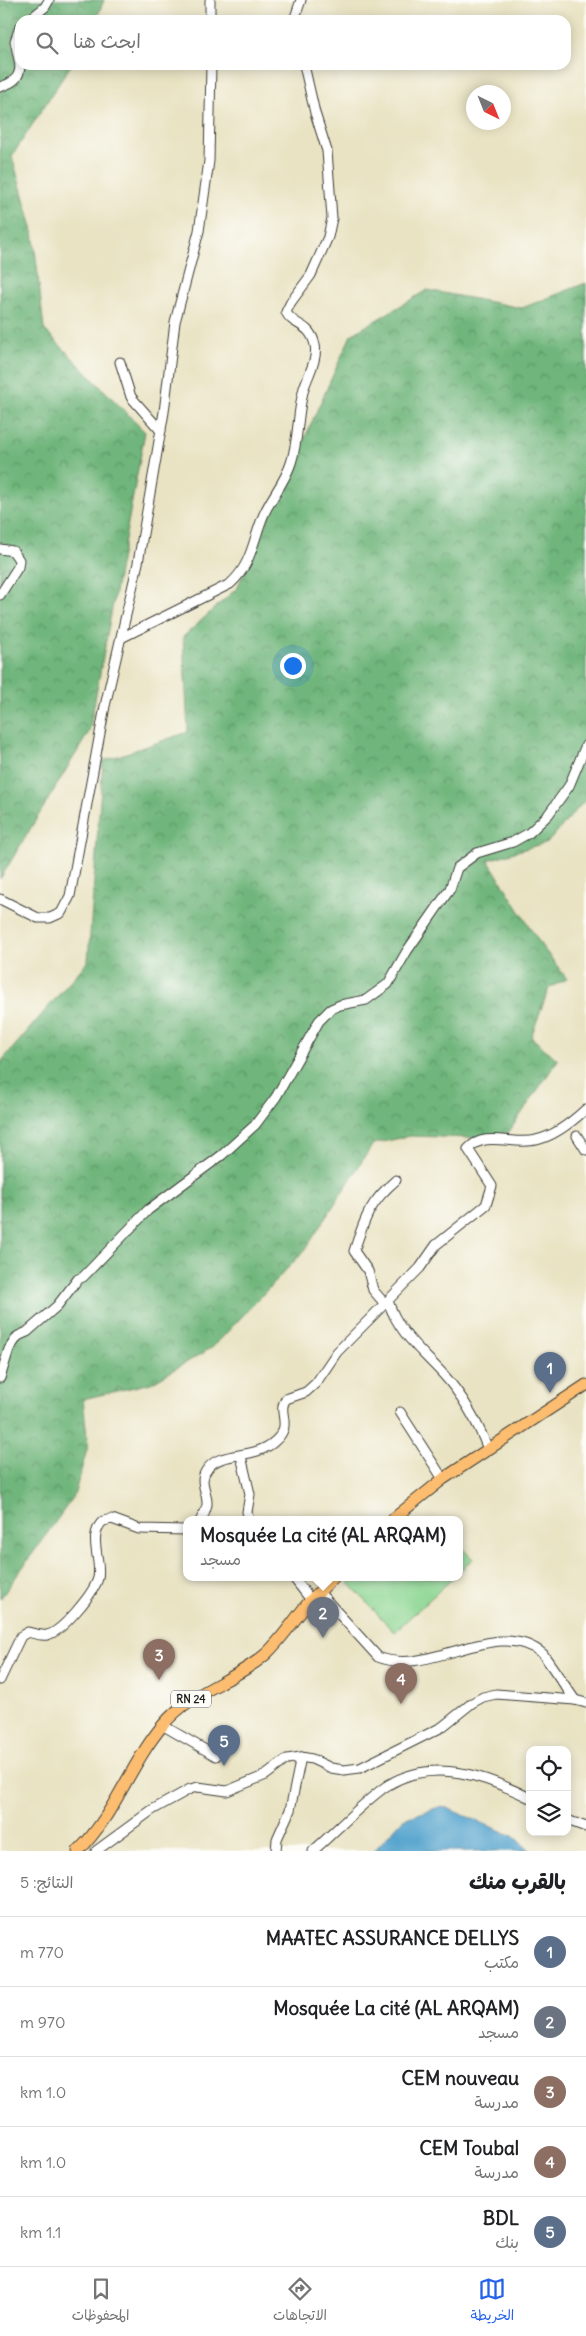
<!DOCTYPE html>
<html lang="ar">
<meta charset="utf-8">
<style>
:root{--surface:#fff;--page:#f2f2f2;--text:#202124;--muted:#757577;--line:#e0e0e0;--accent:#2563eb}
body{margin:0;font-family:Delius,"Playpen Sans Arabic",sans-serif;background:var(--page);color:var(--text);direction:rtl}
.controls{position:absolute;right:15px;bottom:15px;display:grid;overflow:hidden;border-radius:10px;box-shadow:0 2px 12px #0003}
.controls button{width:45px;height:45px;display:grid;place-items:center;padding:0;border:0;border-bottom:1px solid var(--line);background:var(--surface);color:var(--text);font:25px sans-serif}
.compass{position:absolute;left:466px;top:85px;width:45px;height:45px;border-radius:50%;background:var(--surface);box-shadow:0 2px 12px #0003;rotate:137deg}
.you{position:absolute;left:292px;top:665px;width:18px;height:18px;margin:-12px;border:4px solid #fff;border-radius:50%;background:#1a73e8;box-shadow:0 0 0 8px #1a73e833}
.badge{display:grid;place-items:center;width:32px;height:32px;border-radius:50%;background:var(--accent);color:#fff;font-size:16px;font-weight:700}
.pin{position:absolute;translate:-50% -41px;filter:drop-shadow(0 1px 2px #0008)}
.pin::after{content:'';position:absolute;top:26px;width:18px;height:15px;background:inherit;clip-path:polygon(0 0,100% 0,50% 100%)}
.popup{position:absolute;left:183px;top:1516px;width:280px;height:65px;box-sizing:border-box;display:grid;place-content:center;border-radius:10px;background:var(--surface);filter:drop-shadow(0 1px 4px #0005);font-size:16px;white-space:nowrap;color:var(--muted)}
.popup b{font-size:19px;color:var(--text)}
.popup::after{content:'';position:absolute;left:50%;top:100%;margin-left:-10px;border:10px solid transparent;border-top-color:var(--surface)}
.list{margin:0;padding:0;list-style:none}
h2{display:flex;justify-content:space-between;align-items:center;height:65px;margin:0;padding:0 20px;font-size:21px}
h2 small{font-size:16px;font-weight:400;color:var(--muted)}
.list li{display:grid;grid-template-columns:32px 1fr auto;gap:15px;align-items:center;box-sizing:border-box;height:70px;padding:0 20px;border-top:1px solid var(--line)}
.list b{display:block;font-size:19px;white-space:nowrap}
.list p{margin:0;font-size:16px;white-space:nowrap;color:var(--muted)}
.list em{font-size:16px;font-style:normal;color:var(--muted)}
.icon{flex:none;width:28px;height:28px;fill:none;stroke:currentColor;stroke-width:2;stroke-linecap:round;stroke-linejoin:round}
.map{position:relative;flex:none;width:586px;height:1851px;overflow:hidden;direction:ltr}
.search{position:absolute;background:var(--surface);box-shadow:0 2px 12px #0003;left:15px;right:15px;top:15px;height:55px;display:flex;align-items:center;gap:12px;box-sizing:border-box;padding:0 18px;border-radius:15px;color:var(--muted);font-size:19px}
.sheet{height:415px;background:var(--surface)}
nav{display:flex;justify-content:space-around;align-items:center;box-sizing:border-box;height:70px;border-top:1px solid var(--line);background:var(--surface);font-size:14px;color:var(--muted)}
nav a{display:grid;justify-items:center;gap:2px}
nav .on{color:var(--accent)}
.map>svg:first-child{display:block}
</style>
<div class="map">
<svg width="586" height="1851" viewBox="0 0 586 1851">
<defs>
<pattern id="forest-crowns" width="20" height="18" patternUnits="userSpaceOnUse" patternTransform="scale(1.25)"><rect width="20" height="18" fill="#6fb67b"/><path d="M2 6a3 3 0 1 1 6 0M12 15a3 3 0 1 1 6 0" fill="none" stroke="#5a9364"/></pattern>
</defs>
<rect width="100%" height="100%" fill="#fdfcf7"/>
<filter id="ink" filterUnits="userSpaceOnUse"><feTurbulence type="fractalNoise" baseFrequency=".02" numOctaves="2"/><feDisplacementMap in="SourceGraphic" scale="10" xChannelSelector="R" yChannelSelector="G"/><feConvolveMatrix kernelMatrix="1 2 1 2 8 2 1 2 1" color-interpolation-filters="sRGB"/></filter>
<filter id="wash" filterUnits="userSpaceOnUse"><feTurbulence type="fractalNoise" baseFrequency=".0096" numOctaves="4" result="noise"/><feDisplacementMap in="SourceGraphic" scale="20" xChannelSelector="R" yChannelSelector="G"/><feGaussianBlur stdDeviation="1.12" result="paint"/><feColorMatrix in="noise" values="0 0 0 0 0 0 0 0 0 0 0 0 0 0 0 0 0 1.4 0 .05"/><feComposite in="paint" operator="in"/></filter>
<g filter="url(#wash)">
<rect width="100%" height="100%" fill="#e9e3c3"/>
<g fill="url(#forest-crowns)" stroke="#46694c">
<path d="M0,0h104l-8,20h-76v45h51l-59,91 21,75 11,98 101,103 -56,300 -89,147z"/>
<path d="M586,283v516l-38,43 -60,18 53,85 26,34 -18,9 -18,49 27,23 -54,79 -94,-3 -37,8 -68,106 -92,97 -62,36 -68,16 5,47 -14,50 -74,103v-536l88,-102 15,-200 85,-29 -5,-95 54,-49 114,-253 76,-45 95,18z"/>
</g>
<g fill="#8ad591" stroke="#537856">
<path d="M459,1545l14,14 -14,13z"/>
<path d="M355,1577h99l-60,55 -45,-49z"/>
</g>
<path fill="#53a3cd" stroke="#386074" d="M442,1806l71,30 17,15h-156l29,-32z"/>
</g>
<g filter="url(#ink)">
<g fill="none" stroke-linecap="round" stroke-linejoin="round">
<g stroke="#3b3a35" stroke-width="11">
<g id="minor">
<path d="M210,0v20"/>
<path d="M29,20l16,-13 4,-7"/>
<path d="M294,20l7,-20"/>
<path d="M20,27l-5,14 5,24"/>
<path d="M0,87c12,-4 20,-8 20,-22"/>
<path d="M120,362l11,35 30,34"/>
<path d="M0,549l13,2 6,9 -1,7 -18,28"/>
<path d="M121,638l109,-54c22,-19 23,-45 34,-70 8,-18 21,-32 27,-51 8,-24 6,-50 13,-75 4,-13 14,-29 11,-43 -5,-23 -22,-18 -29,-33l5,-10 20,-27 17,-38 4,-19 -5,-67 -12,-38 -11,-48"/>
<path d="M0,899l38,19h12l11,-5 9,-17 35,-190 33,-143 26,-151 11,-90 24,-91 10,-70 2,-96"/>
<path d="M577,1136l9,14"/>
<path d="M388,1301c11,33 32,48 55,73 20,22 34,47 45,75"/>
<path d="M385,1304l-12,-14 -5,-19 -14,-20c11,-33 15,-48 42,-71"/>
<path d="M0,1378l9,-29 9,-13 9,-4 30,-26 21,-27 5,-2 65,-67 74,-55 33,-30 21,-28 43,-76 12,-12 9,-4 26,-5 22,-16 19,-33 43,-62 7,-21 20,-15 36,-11 16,-9 19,-18 21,-29 17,-41"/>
<path d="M400,1412l43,67"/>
<path d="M241,1456l9,38 -3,18 2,7"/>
<path d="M201,1519c3,-4 5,-9 6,-14 1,-14 -10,-24 1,-37 14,-18 47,-8 67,-27 19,-17 1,-28 11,-42l20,-7 10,-9 21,-31 83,-84 16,-23 50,-40 6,-19 -24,-37c17,-19 46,-3 68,-9 19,-4 36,-18 50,-31"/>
<path d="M293,1577l18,23"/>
<path d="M319,1592l59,65c52,21 119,-42 165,-3l32,46"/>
<path d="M0,1680l21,-44 7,-4c7,2 12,4 19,3 15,-3 47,-42 51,-57 4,-18 -11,-42 5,-57l9,-2 27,10 48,1"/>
<path d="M162,1725l54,31"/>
<path d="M567,1820l19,7"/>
<path d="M96,1851l56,-41 38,-21 8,-2 29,4 39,-16 21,-16 14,-2 11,2 19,9 13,2 16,-2 82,-41 30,-24 11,-6 13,-3 79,6 11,3"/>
<path d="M276,1851l1,-12 13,-29 11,-53"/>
<path d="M313,1851c22,-19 52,-51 75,-66 46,-28 98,-9 142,13"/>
</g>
</g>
<g stroke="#3b3a35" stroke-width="13">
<g id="major">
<path d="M393,1519l50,-40 143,-94"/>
<path d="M78,1851c37,-36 52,-87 85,-126 29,-35 71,-43 103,-71 17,-16 29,-36 44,-53 8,-8 16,-16 24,-24"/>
</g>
</g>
<use href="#minor" stroke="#fff" stroke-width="9"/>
<use href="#major" stroke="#fcbd6f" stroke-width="11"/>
</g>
</g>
<g text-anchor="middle" stroke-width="4" stroke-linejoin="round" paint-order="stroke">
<rect fill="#fdfcf7" stroke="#605f5e" stroke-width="1" x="171" y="1690.5" width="40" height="17" rx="4"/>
<g font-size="11" font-weight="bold" fill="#1c1c1c">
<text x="191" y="1703">RN 24</text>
</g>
</g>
</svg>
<div class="controls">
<button><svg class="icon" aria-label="locate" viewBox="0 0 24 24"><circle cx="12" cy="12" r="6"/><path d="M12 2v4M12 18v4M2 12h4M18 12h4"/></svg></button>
<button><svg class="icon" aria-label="layers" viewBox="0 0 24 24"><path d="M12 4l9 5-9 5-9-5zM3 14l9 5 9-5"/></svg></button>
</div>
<svg class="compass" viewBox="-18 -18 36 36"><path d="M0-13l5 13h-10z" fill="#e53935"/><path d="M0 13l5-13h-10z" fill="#757577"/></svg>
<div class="you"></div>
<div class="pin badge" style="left:550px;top:1393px;background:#5c6f8a">1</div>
<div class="pin badge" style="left:323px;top:1638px;background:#6b7280">2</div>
<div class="popup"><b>Mosquée La cité (AL ARQAM)</b>مسجد</div>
<div class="pin badge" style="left:159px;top:1680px;background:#8d6e63">3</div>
<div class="pin badge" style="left:401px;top:1704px;background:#8d6e63">4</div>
<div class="pin badge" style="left:224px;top:1766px;background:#5c6f8a">5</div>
<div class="search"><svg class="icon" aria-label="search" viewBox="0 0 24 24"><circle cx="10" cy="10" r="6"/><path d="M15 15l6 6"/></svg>ابحث هنا</div>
</div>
<section class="sheet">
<h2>بالقرب منك<small>النتائج: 5</small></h2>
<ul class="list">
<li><span class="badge" style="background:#5c6f8a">1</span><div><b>MAATEC ASSURANCE DELLYS</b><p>مكتب</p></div><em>770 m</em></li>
<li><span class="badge" style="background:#6b7280">2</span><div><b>Mosquée La cité (AL ARQAM)</b><p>مسجد</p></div><em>970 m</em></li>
<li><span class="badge" style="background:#8d6e63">3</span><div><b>CEM nouveau</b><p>مدرسة</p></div><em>1.0 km</em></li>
<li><span class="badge" style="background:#8d6e63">4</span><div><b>CEM Toubal</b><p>مدرسة</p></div><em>1.0 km</em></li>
<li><span class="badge" style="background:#5c6f8a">5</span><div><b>BDL</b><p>بنك</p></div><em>1.1 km</em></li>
</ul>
</section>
<nav>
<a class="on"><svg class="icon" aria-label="map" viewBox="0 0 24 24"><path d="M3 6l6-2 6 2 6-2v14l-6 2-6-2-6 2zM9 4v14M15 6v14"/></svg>الخريطة</a>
<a><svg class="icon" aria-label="directions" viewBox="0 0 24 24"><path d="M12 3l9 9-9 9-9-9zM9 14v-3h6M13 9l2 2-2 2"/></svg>الاتجاهات</a>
<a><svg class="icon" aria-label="saved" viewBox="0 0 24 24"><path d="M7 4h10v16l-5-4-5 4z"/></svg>المحفوظات</a>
</nav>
